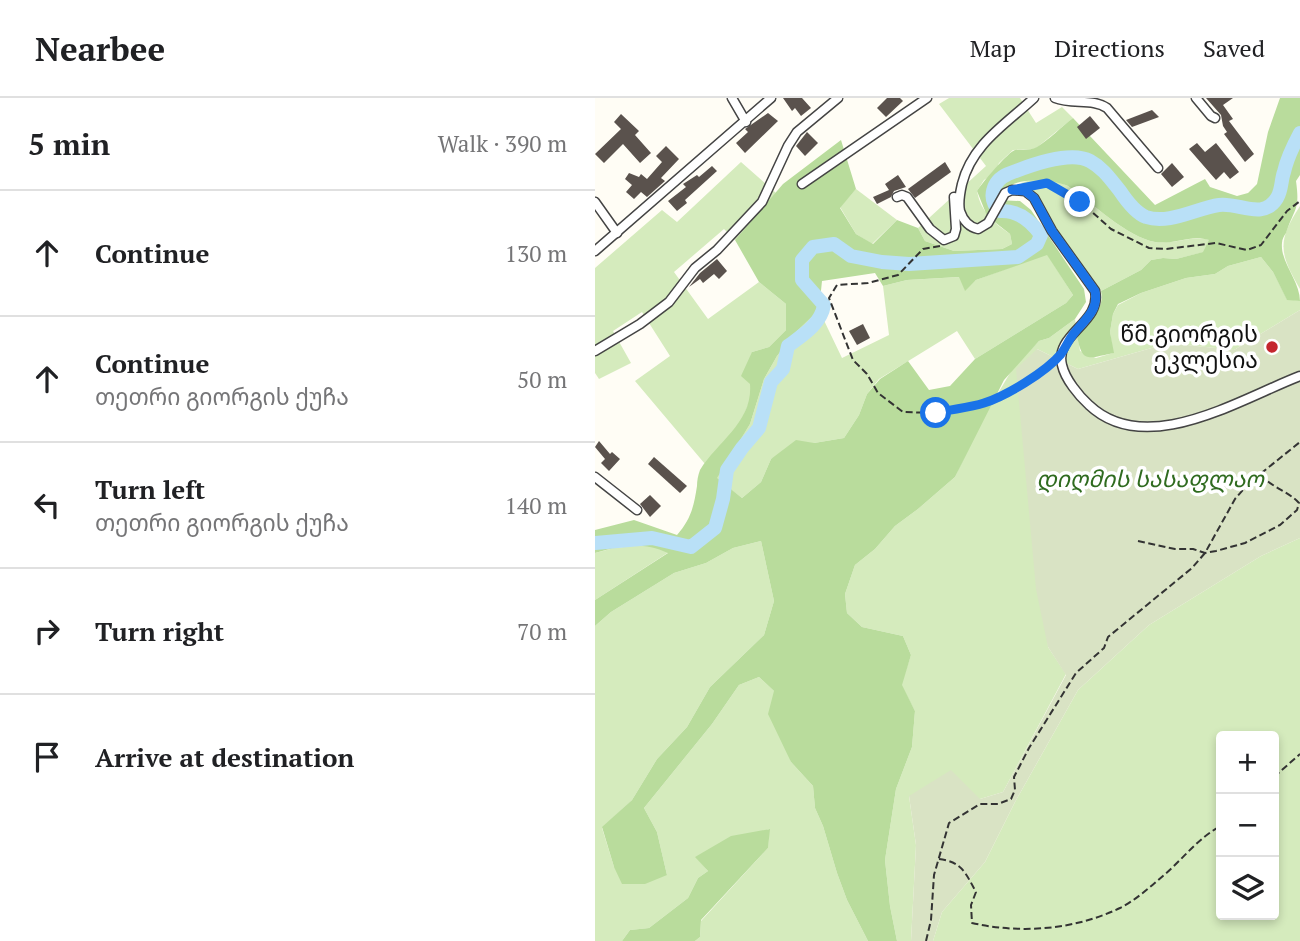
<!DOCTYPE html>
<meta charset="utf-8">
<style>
:root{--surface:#fff;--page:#f2f2f2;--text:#202124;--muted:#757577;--line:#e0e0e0}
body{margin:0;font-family:"PT Serif","Noto Sans Georgian",serif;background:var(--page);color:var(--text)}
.controls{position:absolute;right:21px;bottom:21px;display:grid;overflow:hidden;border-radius:7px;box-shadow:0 4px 10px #0003}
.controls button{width:63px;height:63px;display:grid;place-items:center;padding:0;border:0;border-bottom:2px solid var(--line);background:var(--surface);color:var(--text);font:35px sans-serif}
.stop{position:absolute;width:21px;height:21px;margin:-16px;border:5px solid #1a73e8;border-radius:50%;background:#fff}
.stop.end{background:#1a73e8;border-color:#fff;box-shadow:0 2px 7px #0008}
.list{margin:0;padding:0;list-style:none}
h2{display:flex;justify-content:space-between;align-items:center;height:91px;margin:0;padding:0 28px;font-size:30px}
h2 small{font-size:23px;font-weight:400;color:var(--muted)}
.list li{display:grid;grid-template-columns:46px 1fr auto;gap:21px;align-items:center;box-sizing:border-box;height:126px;padding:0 28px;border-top:2px solid var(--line)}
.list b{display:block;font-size:26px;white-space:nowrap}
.list p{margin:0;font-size:23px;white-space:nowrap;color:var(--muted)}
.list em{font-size:23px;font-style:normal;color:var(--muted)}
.icon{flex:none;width:38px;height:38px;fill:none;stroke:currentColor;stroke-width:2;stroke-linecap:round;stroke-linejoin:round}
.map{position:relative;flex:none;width:705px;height:843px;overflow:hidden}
header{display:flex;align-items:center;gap:42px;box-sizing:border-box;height:98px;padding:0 35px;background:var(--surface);border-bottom:2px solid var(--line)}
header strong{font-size:33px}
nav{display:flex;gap:38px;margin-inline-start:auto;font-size:24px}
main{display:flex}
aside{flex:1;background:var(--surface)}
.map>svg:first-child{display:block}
</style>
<header>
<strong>Nearbee</strong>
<nav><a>Map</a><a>Directions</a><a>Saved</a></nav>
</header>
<main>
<aside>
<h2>5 min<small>Walk · 390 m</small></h2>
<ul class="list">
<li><svg class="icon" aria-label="ahead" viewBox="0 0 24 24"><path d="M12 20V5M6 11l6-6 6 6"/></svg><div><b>Continue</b></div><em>130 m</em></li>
<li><svg class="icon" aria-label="ahead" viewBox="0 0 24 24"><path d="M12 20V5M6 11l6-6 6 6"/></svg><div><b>Continue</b><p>თეთრი გიორგის ქუჩა</p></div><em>50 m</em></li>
<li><svg class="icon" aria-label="left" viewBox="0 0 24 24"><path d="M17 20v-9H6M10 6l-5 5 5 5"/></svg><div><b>Turn left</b><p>თეთრი გიორგის ქუჩა</p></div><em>140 m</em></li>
<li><svg class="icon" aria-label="right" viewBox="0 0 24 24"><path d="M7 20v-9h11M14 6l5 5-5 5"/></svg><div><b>Turn right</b></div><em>70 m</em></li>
<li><svg class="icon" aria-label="arrive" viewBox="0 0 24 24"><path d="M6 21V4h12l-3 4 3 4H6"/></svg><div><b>Arrive at destination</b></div></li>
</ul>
</aside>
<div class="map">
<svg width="705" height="843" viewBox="0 0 705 843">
<rect width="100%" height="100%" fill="#fffdf5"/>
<g fill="#d5ebbd" fill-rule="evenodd">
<path d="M354,0h71l16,25 26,-16 11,11 -38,31 -22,1 -14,13 -4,10 -11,7 -7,11c4,21 16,31 33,43l2,10 -10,5 -48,2 -29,-10 -7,-13 68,-62 -47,-62z"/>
<path d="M146,64l35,31 -41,47 -11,-11 -50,43 34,47 51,-37 27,22v26l-17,17 -17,5 -1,46 -11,26 -35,40 -70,-83 35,-25 -28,-44 -29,19 18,32 -32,16 -4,-6v-105l67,-58 15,12z"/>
<path d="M439,81l21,1 13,6c24,17 59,51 87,56 19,3 36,-7 55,-2l-6,12 -28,7 -13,-1 -12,2 -10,10 -40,21c-15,-21 -33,-42 -46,-64 -11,-20 -14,-31 -34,-44z"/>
<path d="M261,91l41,31 -25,24 -16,-10 -16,-27z"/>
<path d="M705,108v83c-21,-36 -23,-48 0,-83z"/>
<path d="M452,156l26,41 -7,8 -91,56 -18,-28 -78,48 -12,15 -8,21 -15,23 -30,5 -43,16 -10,23 -19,16 -26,-20 34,-54 14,-45 13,-23 19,-24 23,-22 23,48 47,-23 -6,-49 24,-6 53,-3 5,13 11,-10z"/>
<path d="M666,159l12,15 14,27 13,2v9l-66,40 -65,-7 -91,26 -41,-20 11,298 18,27 -63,118 -23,7 -71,-3 7,49 -5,96h-14l-7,-35 -5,-46 11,-71 16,-42 3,-36 -14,-26 10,-30 -8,-19 -41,-9 -15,-14 -2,-19 10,-29 20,-16 20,-23 23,-17 37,-32 26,-55 32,-54 26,-27 10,-3 26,-19 5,32 16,7 17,-5 -3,-21 3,-18 5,-9 23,-12 45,-15 29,-4 13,-8z"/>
<path d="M705,440v403h-367l9,-29 43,-50 30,-60 63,-112 71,-65 112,-69zM626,638h53v179h-53z"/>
<path d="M166,443l13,60 -10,34 -54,52 -23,40 -30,32 -25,41 -30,28 12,39 53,8 -10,-43 -13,-24 68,-84 27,-39 20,-8 15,14 17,71 22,24 2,22 8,18 14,47 10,27 21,41h-173l5,-4 1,-16 67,-73 1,-19 -73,28 12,14 -10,7 -10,20 -39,30 -19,2 -8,11h-27v-315l16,-14 63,-39 32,-10 27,-15z"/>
<path d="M55,446l19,8 -74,48v-47l19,-5z"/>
</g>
<g fill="#b9dc9c" fill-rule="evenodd">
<path d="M685,0h20v77l-4,6c4,29 -1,26 -10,52 -2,3 -4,6 -4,10 -2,19 18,38 18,58l-13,-1 -14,-28 -12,-15 -33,9 -13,8 -29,4 -45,15 -23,11 -5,10 -3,18 4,21c-24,4 -32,13 -37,-18 12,-13 28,-25 24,-44l40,-21 10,-10 12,-2 13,1 27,-7 6,-12c-18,-6 -35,5 -54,2 -28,-5 -63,-39 -87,-56 -19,-9 -65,-10 -71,14l23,1 11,9 53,79 2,13 -11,17 -26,19 -10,3 -35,39 -49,97 -37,32 -23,17 -20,23 -20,16 -10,29 2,19 15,14 41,9 8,19 -9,30 13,26 -3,36 -16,42 -11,71 5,46 7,35h-29l-21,-41 -10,-27 -14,-47 -8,-18 -2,-22 -22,-24 -23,-48 6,-23 -15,-14 -20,8 -27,39 -68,84 13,24 10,43 -22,9h-23l-8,-17 -12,-40 30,-27 25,-41 30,-32 23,-40 54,-52 10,-34 -13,-60 -28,7 -27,15 -32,10 -63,39 -16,14v-26l73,-47c-26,-12 -46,-8 -73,0v-23l39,-10 43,15c14,-16 17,-29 20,-49 0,-5 1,-11 3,-16 18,-29 53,-48 50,-86l-9,-8 11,-24 17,-5 17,-17v-26l-27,-22 -24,-42 48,-56 58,-44 15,49 -16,19 16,26 17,10 24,-24 21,8 7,13 29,10 48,-2 10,-5 -2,-10 -23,-18 -10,-25c5,-8 31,-39 38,-41 8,-1 16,1 22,-3 13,-8 24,-20 36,-29l82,87 50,-26 5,8 27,9 11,-3 9,-9 11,-52zM452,157l26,40 -7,8 -91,56 -25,27 -21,4 -21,-29 -28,18 -13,15 -8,21 -15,23 -30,5 -18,-3 -25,19 -10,23 -19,16 -25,-20 33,-54 14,-45 13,-23 19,-24 23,-22 3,-29 53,-8 8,13 24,-6 52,-3 6,14 11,-11z"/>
<path d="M175,731l-2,19 -67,72 -1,17 -5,4h-73l8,-11 19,-2 39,-30 10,-20 10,-7 -13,-14 36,-21z"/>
</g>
<path fill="#d9e3c4" d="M705,212v228l-39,18 -112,69 -71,65 -63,112 -30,60 -43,50 -9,29h-22l5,-96 -7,-49 42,-26 29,29 23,-7 63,-117 -18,-28 -12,-58 -20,-220 21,-20 41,20 91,-26 65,7z"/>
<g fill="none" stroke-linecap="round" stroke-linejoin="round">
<path stroke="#b9e0f7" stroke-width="14" d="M0,445l57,-5 39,9 24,-19 8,-29 4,-29 15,-22 17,-20 12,-46 12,-13 5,-23c15,-11 33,-22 36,-41l-22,-25v-20l11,-13 21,-3 17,12 31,6 27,2 109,-7 19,-13 4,-9c-10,-14 -23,-25 -41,-24 -13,-12 -8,-30 8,-37 20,-8 62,-24 82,-13 13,7 21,19 30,30 6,9 16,22 26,26 23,8 51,-9 73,-12 20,-3 44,16 58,-7 5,-8 4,-18 7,-26 3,-14 9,-26 16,-39"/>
</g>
<g fill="#5a524d">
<path d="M188,0h19l9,10 -10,8 -6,-8 -3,3z"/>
<path d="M292,0h13l3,3 -17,16 -9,-9z"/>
<path d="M611,0h27l-10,7 10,14 -4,2 25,33 -9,8 -21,-28 3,-2 -4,-6 -2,-11z"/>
<path d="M557,12l7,7 -27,10 -6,-7z"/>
<path d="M173,15l10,8 -33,32 -9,-10 12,-11 -3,-3z"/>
<path d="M26,16l18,17 -4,4 16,18 -11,10 -17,-19 -19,19 -9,-9 26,-25 -7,-7z"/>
<path d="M495,18l10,12 -14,11 -9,-12z"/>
<path d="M212,34l11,11 -13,13 -9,-10z"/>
<path d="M602,45l8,9 11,-9 23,29 -9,7 -6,-7 -8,8 -27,-31z"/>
<path d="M71,48l13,13 -18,19 4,3 -18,16 -6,-5 -7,7 -8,-7 6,-7 -7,-6 4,-6 10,4 2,-3 6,5 15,-17 -6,-6z"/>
<path d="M350,64l6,10 -36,26 -7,-9z"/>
<path d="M577,65l12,14 -12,10 -11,-13z"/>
<path d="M117,68l5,5 -32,29 2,3 -10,8 -9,-10 18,-14 -3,-3 14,-9 2,2z"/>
<path d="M303,77l8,12 -12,4 -3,6 -14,7 -4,-7 16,-7 -4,-6z"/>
<path d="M122,161l10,12 -8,8 -5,-5 -11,9 -3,-4 -11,8 11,-14z"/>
<path d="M268,226l7,14 -13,7 -8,-14z"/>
<path d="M4,343l11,13 2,-2 8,7 -11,12 -8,-8 4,-4 -10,-12z"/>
<path d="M59,359l33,29 -7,7 -32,-29z"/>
<path d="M55,397l11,11 -11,11 -10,-13z"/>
</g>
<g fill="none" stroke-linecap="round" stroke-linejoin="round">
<g stroke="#444" stroke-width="11">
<g id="minor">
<path d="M137,0l14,24"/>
<path d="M439,0c-28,26 -62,46 -72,86 -2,9 -4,18 -2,27 3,9 9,16 18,18l10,-6 17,-30 7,-3 13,1 9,7 18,33 43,60c7,32 -41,43 -33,74 3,14 17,31 27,40 57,54 151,-6 211,-29"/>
<path d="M460,0c17,7 38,0 52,10l51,60"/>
<path d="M601,0l15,18 4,2"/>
<path d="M207,86l125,-86"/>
<path d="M302,99l5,-2 5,2 23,32 14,11 10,-4 2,-7 -2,-32"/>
<path d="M0,104l22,31"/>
<path d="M0,153l176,-153"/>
<path d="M0,253l45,-27 29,-22 26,-34 22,-18 45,-48 26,-56 9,-14 41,-34"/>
<path d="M0,379l42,33"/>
</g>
</g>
<g stroke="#333" stroke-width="2" stroke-dasharray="7 3.5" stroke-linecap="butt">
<path d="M434,88l18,-3 34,19 30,27 38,19 17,1 50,-6 31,7 14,-5 26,-34 13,-10"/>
<path d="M345,148l-17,3 -25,26 -30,8 -31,2 -8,13 24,62 14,14 11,19 25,19 34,1 48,-10 16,-6 52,-36"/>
<path d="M543,443l37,8h18l12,4 11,-2 29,-8 35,-18 17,-15 2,-7c-11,-12 -25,-14 -38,-28"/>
<path d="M679,679l26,-23"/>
<path d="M344,761c23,3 26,13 37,33l-5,13 1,18c49,11 102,7 148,-15 16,-8 30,-21 44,-33 19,-16 35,-38 57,-49"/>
<path d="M331,843l5,-21 3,-45 15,-52 31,-19h18l13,-5 4,-9 -1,-13 15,-29 47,-75 28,-25 4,-11 84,-69 13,-15 30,-54 14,-16 51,-41"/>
</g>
<use href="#minor" stroke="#fff" stroke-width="8"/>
</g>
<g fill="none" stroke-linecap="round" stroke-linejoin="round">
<path stroke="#1a73e8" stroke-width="9" d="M341,315c16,-4 33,-5 48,-10 22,-7 62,-31 77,-49 5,-7 8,-15 14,-22 11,-13 24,-23 20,-41l-43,-60 -18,-33 -9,-7 -13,-1 35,-7 33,19"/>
</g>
<circle fill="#c4262e" stroke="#fff" stroke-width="2.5" cx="677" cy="249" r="7"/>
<g text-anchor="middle" stroke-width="7" stroke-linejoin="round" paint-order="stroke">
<g font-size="23" fill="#111" stroke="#fff" text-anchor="end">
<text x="663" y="244">წმ.გიორგის<tspan x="663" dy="26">ეკლესია</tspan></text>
</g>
<g font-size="23" font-style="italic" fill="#2f6b1f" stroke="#fff">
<text x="555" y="389">დიღმის სასაფლაო</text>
</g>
</g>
</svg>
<div class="controls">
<button>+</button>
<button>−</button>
<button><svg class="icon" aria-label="layers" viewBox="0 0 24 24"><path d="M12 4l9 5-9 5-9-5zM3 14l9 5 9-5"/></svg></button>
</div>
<div class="stop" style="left:341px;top:315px"></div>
<div class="stop end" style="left:485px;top:104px"></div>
</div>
</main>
